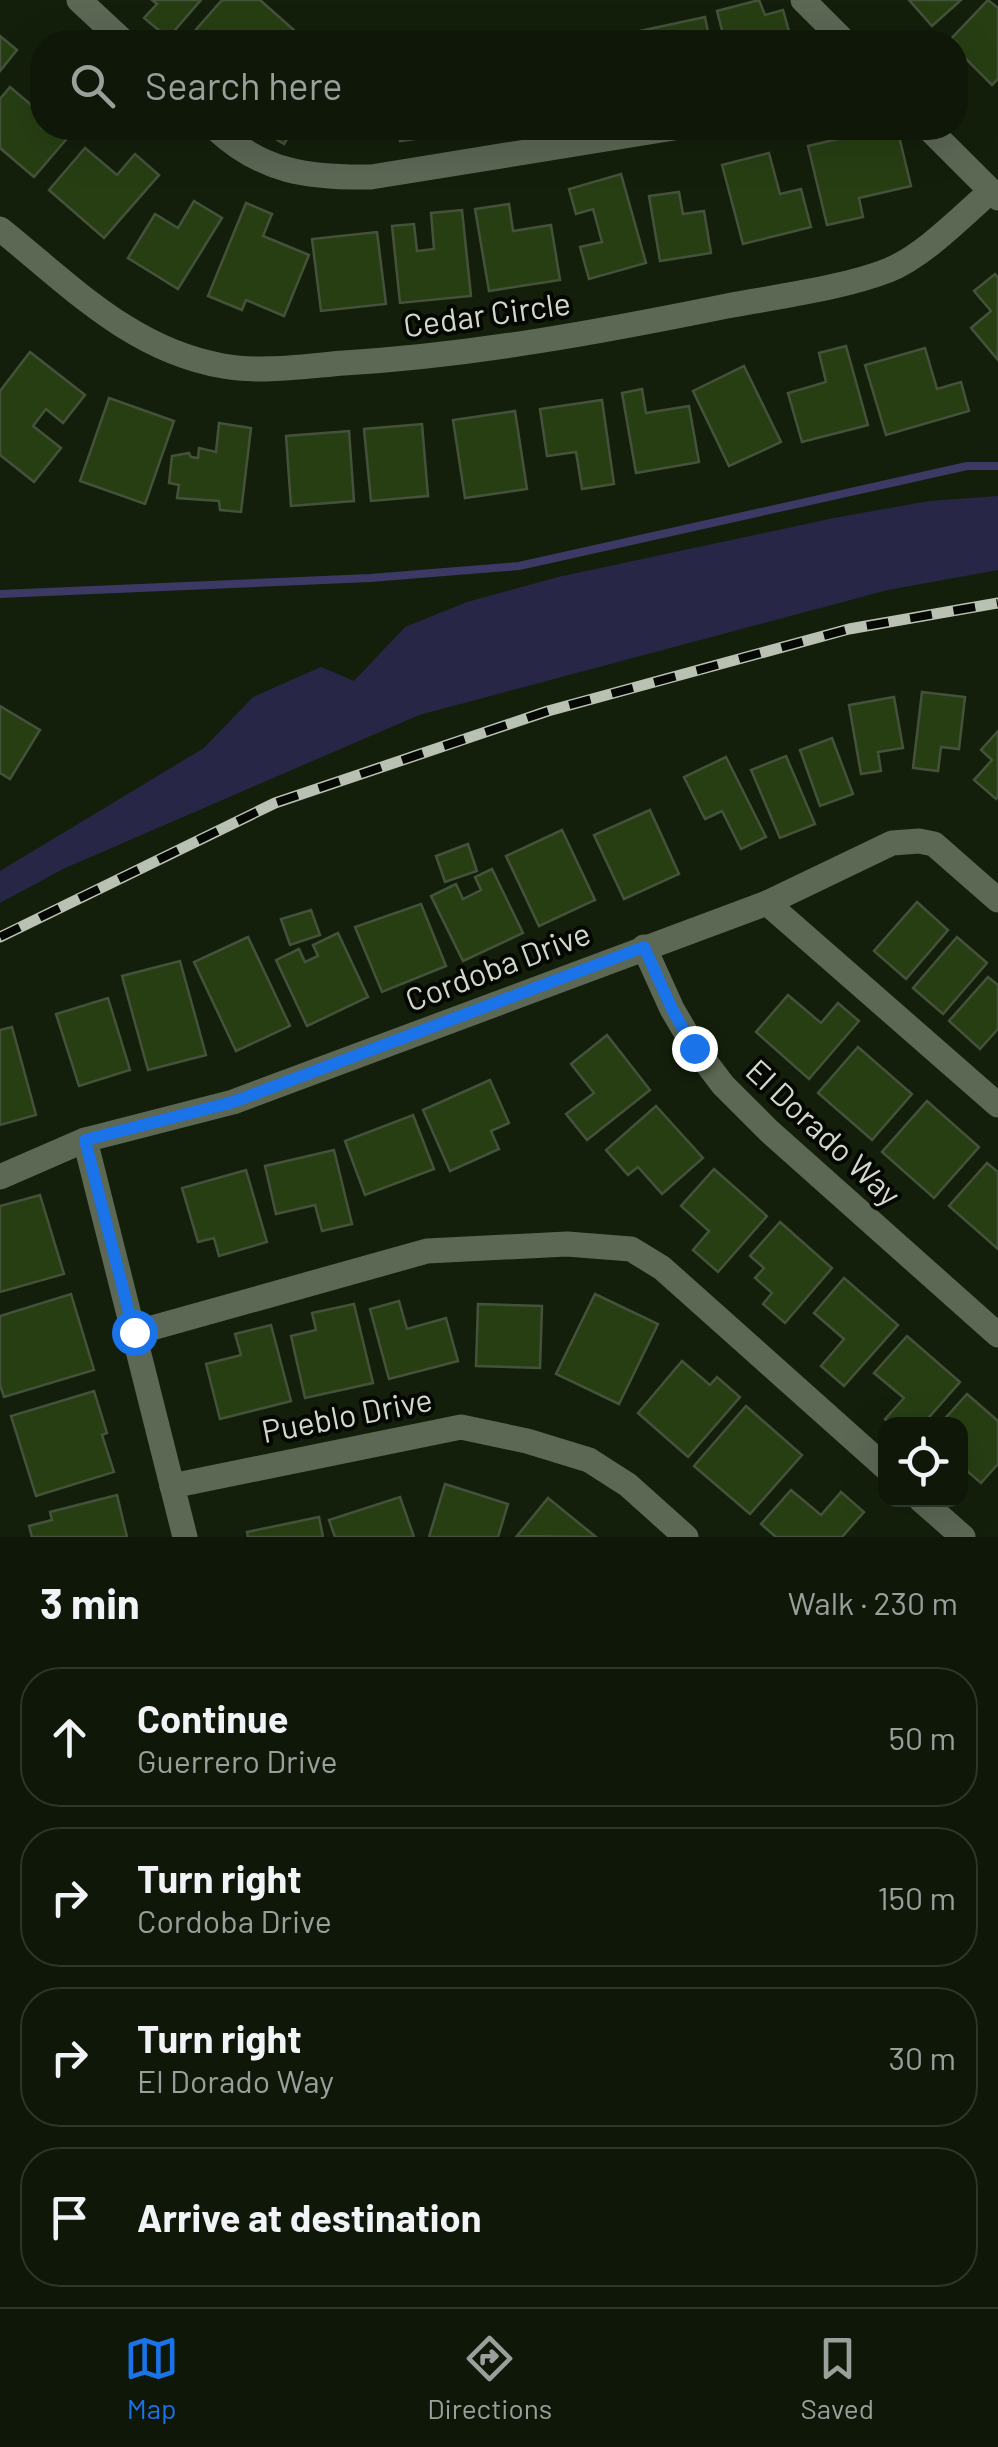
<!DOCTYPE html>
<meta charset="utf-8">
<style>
:root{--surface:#0f1708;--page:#1d2416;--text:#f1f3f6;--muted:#9b9f9c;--line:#2f3629;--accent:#1a73e8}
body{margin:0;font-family:Barlow,sans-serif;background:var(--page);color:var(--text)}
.controls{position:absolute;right:30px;bottom:30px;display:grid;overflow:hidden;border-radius:20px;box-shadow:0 10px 40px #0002}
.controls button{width:90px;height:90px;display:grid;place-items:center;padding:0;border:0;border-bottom:2px solid var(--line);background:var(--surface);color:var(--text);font:50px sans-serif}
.stop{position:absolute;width:30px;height:30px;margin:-22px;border:8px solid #1a73e8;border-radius:50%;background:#fff}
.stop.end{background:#1a73e8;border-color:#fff;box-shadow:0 2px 10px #0008}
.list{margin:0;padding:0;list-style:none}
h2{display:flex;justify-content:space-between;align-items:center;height:130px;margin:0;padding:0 40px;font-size:42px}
h2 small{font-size:32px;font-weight:400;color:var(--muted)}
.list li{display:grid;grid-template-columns:65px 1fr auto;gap:30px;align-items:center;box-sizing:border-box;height:140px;margin:0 20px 20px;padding:0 20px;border:2px solid var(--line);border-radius:40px}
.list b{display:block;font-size:38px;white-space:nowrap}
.list p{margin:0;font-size:32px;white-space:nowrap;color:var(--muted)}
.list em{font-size:32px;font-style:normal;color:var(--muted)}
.icon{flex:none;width:55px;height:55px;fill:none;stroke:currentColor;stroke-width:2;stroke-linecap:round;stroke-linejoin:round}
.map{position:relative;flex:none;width:998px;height:1537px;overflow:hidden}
.search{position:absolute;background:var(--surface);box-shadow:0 10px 40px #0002;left:30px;right:30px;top:30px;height:110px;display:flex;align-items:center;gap:25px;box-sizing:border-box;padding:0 35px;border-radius:40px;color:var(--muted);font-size:38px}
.sheet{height:770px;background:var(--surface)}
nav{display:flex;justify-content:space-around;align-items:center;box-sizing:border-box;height:140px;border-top:2px solid var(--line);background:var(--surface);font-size:28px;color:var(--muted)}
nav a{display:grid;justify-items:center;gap:5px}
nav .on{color:var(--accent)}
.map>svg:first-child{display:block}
</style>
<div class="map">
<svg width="998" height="1537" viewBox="0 0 998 1537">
<rect width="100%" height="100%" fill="#141f0b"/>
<path fill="#282646" d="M998,496v74l-110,20 -469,125 -354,153 -65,35v-32l204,-123 49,-51 68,-30 33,14 51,-54 62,-25 91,-25 276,-59 95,-17z"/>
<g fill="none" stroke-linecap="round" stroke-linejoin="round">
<path stroke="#3c3965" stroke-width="8" d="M0,594l370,-16 149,-12 448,-100h31"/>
</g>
<g fill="#273e13" stroke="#45523b" stroke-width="2.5">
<path d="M152,0h49l-33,38 -24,-20 13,-14z"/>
<path d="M222,0h38l34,30 -11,12h-98z"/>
<path d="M759,0l6,15 18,-5 9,32h-67l-8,-31z"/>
<path d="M909,0h52l-29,26z"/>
<path d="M988,0l10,8v71l-6,6 -36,-36v-7h-8z"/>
<path d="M705,17l5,25h-68l-2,-11z"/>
<path d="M0,36l17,14 -17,21z"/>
<path d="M10,87l32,27v14h34l-42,49 -34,-29v-49z"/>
<path d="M258,128h36l-10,16z"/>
<path d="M398,128h67v4l-65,9z"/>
<path d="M885,128h12l14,58 -52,12 4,19 -36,8 -19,-79z"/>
<path d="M85,148l32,27 18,-21 24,21 -55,63 -55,-48z"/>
<path d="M769,153l11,41 21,-5 10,38 -68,17 -21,-79z"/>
<path d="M621,174l25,89 -57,16 -9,-32 22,-5 -9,-33 -17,5 -7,-25z"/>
<path d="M679,192l4,22 21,-3 7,42 -51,8 -11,-65z"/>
<path d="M194,201l28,17 -44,71 -50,-31 27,-44 23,14z"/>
<path d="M246,203l26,11 -9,22 46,19 -25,61 -38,-16 -4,10 -34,-14z"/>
<path d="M509,204l4,27 38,-6 9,55 -71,11 -14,-82z"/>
<path d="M462,210l9,86 -71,7 -8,-77 22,-2 3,27 17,-2 -3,-36z"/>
<path d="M377,232l9,72 -65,7 -9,-72z"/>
<path d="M995,274l3,4v82l-27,-32 20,-17 -17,-20z"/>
<path d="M846,346l22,79 -66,17 -14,-49 38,-11 -7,-29z"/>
<path d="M925,348l12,41 24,-7 8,29 -83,24 -21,-70z"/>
<path d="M30,352l55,43 -22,28 -17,-14 -13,17 28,22 -27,34 -34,-27v-64z"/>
<path d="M744,366l37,76 -52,24 -36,-75z"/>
<path d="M642,389l4,24 43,-7 10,56 -63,11 -14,-80z"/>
<path d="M109,398l65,23 -29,83 -65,-23z"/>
<path d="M602,400l12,84 -32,5 -6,-37 -29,4 -7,-47z"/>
<path d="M515,411l12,78 -62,9 -12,-78z"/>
<path d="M219,423l32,5 -10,84 -21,-2 -1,-9 -42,-3 2,-13 -10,-2 3,-27 17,-3 2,4 7,1 1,-10 17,4z"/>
<path d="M422,424l6,72 -57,5 -7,-72z"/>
<path d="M349,431l5,70 -63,5 -5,-70z"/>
<path d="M922,692l43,5 -6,52 -18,-2 -3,24 -25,-3z"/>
<path d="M894,697l9,51 -25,4 3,19 -20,3 -12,-69z"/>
<path d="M0,706l40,24 -30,49 -10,-6z"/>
<path d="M998,731v65l-2,3 -22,-19 18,-20 -11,-10z"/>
<path d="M832,738l21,56 -33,12 -20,-56z"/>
<path d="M786,756l29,68 -35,14 -29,-68z"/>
<path d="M726,757l40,80 -25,12 -19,-38 -17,8 -21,-42z"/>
<path d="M650,810l29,64 -55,25 -30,-64z"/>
<path d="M562,830l33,70 -56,26 -33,-70z"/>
<path d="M468,844l9,27 -32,11 -9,-26z"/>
<path d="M492,869l31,64 -60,28 -32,-65 25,-12 7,15 18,-9 -6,-13z"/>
<path d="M917,902l31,28 -42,49 -32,-28z"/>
<path d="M421,904l25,62 -64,26 -27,-65z"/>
<path d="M311,910l9,25 -30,10 -9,-26z"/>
<path d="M338,933l30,64 -61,29 -31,-66 23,-11 6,13 13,-6 -5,-11z"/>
<path d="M248,937l42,89 -54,25 -42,-89z"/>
<path d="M957,937l30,26 -44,51 -30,-26z"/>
<path d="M180,961l26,94 -58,15 -26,-94z"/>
<path d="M988,977l10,8v44l-18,20 -31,-28z"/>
<path d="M788,995l33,28 17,-20 21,18 -50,58 -53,-47z"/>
<path d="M108,998l22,72 -51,16 -23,-72z"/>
<path d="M12,1027l24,88 -36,10v-95z"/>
<path d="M607,1035l43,55 -63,50 -21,-26 28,-21 -23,-29z"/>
<path d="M858,1047l54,47 -40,46 -54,-47z"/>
<path d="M490,1080l19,43 -18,8 8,18 -49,22 -27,-61z"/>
<path d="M927,1101l52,46 -45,51 -52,-46z"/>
<path d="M656,1106l47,52 -41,36 -24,-27 -10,8 -22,-25z"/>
<path d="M413,1115l21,54 -69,26 -20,-54z"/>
<path d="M334,1150l18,74 -30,7 -7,-26 -39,9 -11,-48z"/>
<path d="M987,1163l11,9v77l-49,-43z"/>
<path d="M714,1169l53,47 -49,56 -25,-22 16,-19 -28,-25z"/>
<path d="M246,1170l21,72 -48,14 -5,-18 -16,4 -16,-54z"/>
<path d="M40,1195l24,79 -64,18v-86z"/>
<path d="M780,1222l52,46 -47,55 -22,-19 9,-11 -17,-15 9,-10 -14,-12z"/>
<path d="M844,1278l54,47 -54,61 -23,-20 23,-27 -30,-26z"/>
<path d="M71,1294l23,76 -90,27 -4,-12v-69z"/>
<path d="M595,1294l63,30 -39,80 -63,-30z"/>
<path d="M399,1301l8,28 39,-11 12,43 -69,18 -19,-70z"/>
<path d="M354,1304l19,79 -68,15 -14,-62 25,-6 -4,-17z"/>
<path d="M478,1304l64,2 -2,62 -64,-2z"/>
<path d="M271,1325l20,76 -71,18 -14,-55 35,-9 -6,-21z"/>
<path d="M907,1336l53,46 -37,42h-32l-6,-5 19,-21 -30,-25z"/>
<path d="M682,1361l28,24 7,-8 23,20 -52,60 -50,-44z"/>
<path d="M94,1391l13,42 -5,2 12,37 -78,24 -25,-80z"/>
<path d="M967,1394l31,27v43l-17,19 -21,-18v-41h-20z"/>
<path d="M746,1406l56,49 -52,59 -56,-48z"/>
<path d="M445,1484l63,20 -10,33h-69z"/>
<path d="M791,1490l30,25 20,-23 23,20 -22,25h-66l-15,-13z"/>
<path d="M117,1495l10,42h-95l-3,-11 23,-6 -2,-8z"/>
<path d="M400,1497l14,40h-79l-6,-17z"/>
<path d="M548,1498l48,39 -79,-1z"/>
<path d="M319,1517l4,20h-75l-1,-5z"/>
</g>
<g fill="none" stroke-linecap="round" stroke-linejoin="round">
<g stroke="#5c6754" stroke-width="25">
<path d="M79,0l45,42"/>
<path d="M803,0l42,42"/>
<path d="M215,128c47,44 93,50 156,49l303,-49"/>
<path d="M928,128l70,70"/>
<path d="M0,229c70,56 131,121 223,137 38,7 83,0 121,-3 130,-8 255,-31 383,-57 48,-9 117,-18 162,-36 36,-15 73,-54 102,-79"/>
<path d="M767,903l231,202"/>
<path d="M644,947l28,62 23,39 28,37 45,45 230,205"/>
<path d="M85,1140l100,397"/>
<path d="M0,1177l85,-37 148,-38 534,-199 125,-60 27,-2 15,3 64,56"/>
<path d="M134,1333l293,-82 140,-7 64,5 31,19 224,200"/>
<path d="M172,1486l289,-59 66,14 62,19 39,25 58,52"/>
<path d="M921,1500l42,37"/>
</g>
<g stroke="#b9c1b3" stroke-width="11">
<path id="rail" d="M0,937l275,-134 273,-92 301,-82 149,-26"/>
</g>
<use href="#rail" stroke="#040702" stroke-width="8" stroke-dasharray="22" stroke-linecap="butt"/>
</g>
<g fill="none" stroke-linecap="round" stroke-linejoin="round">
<path stroke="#1a73e8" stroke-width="12" d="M134,1332l-49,-192 148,-38 411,-155 28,62 22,39"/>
</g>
<g text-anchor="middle" stroke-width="8" stroke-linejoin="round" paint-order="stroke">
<g font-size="32" fill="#d1d9cb" stroke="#040702">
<text transform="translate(487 315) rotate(-8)" y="11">Cedar Circle</text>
<text transform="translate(498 967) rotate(-21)" y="11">Cordoba Drive</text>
<text transform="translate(823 1133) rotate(43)" y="11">El Dorado Way</text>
<text transform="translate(347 1416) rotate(-11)" y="11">Pueblo Drive</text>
</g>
</g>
</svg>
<div class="controls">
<button><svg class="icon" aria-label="locate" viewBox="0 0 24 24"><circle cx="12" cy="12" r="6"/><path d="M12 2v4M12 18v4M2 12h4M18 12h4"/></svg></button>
</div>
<div class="stop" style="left:134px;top:1332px"></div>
<div class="stop end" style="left:694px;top:1048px"></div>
<div class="search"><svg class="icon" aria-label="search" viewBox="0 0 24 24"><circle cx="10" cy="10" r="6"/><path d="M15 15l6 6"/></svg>Search here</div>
</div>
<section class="sheet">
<h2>3 min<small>Walk · 230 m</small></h2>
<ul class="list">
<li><svg class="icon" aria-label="ahead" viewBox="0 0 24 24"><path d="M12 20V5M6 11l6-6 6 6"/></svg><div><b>Continue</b><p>Guerrero Drive</p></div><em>50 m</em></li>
<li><svg class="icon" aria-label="right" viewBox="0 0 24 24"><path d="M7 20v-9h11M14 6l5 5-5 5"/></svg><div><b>Turn right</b><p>Cordoba Drive</p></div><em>150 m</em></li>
<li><svg class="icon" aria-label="right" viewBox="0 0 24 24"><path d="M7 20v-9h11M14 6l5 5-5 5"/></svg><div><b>Turn right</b><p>El Dorado Way</p></div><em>30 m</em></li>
<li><svg class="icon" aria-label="arrive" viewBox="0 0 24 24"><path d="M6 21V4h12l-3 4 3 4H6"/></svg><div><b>Arrive at destination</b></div></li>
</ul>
</section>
<nav>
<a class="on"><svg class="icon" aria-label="map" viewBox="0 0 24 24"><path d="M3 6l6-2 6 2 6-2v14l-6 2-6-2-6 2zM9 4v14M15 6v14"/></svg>Map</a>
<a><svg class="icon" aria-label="directions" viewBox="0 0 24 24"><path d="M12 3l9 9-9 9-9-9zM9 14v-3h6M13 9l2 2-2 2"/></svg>Directions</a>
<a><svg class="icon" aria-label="saved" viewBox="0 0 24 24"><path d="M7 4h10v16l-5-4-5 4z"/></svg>Saved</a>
</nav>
